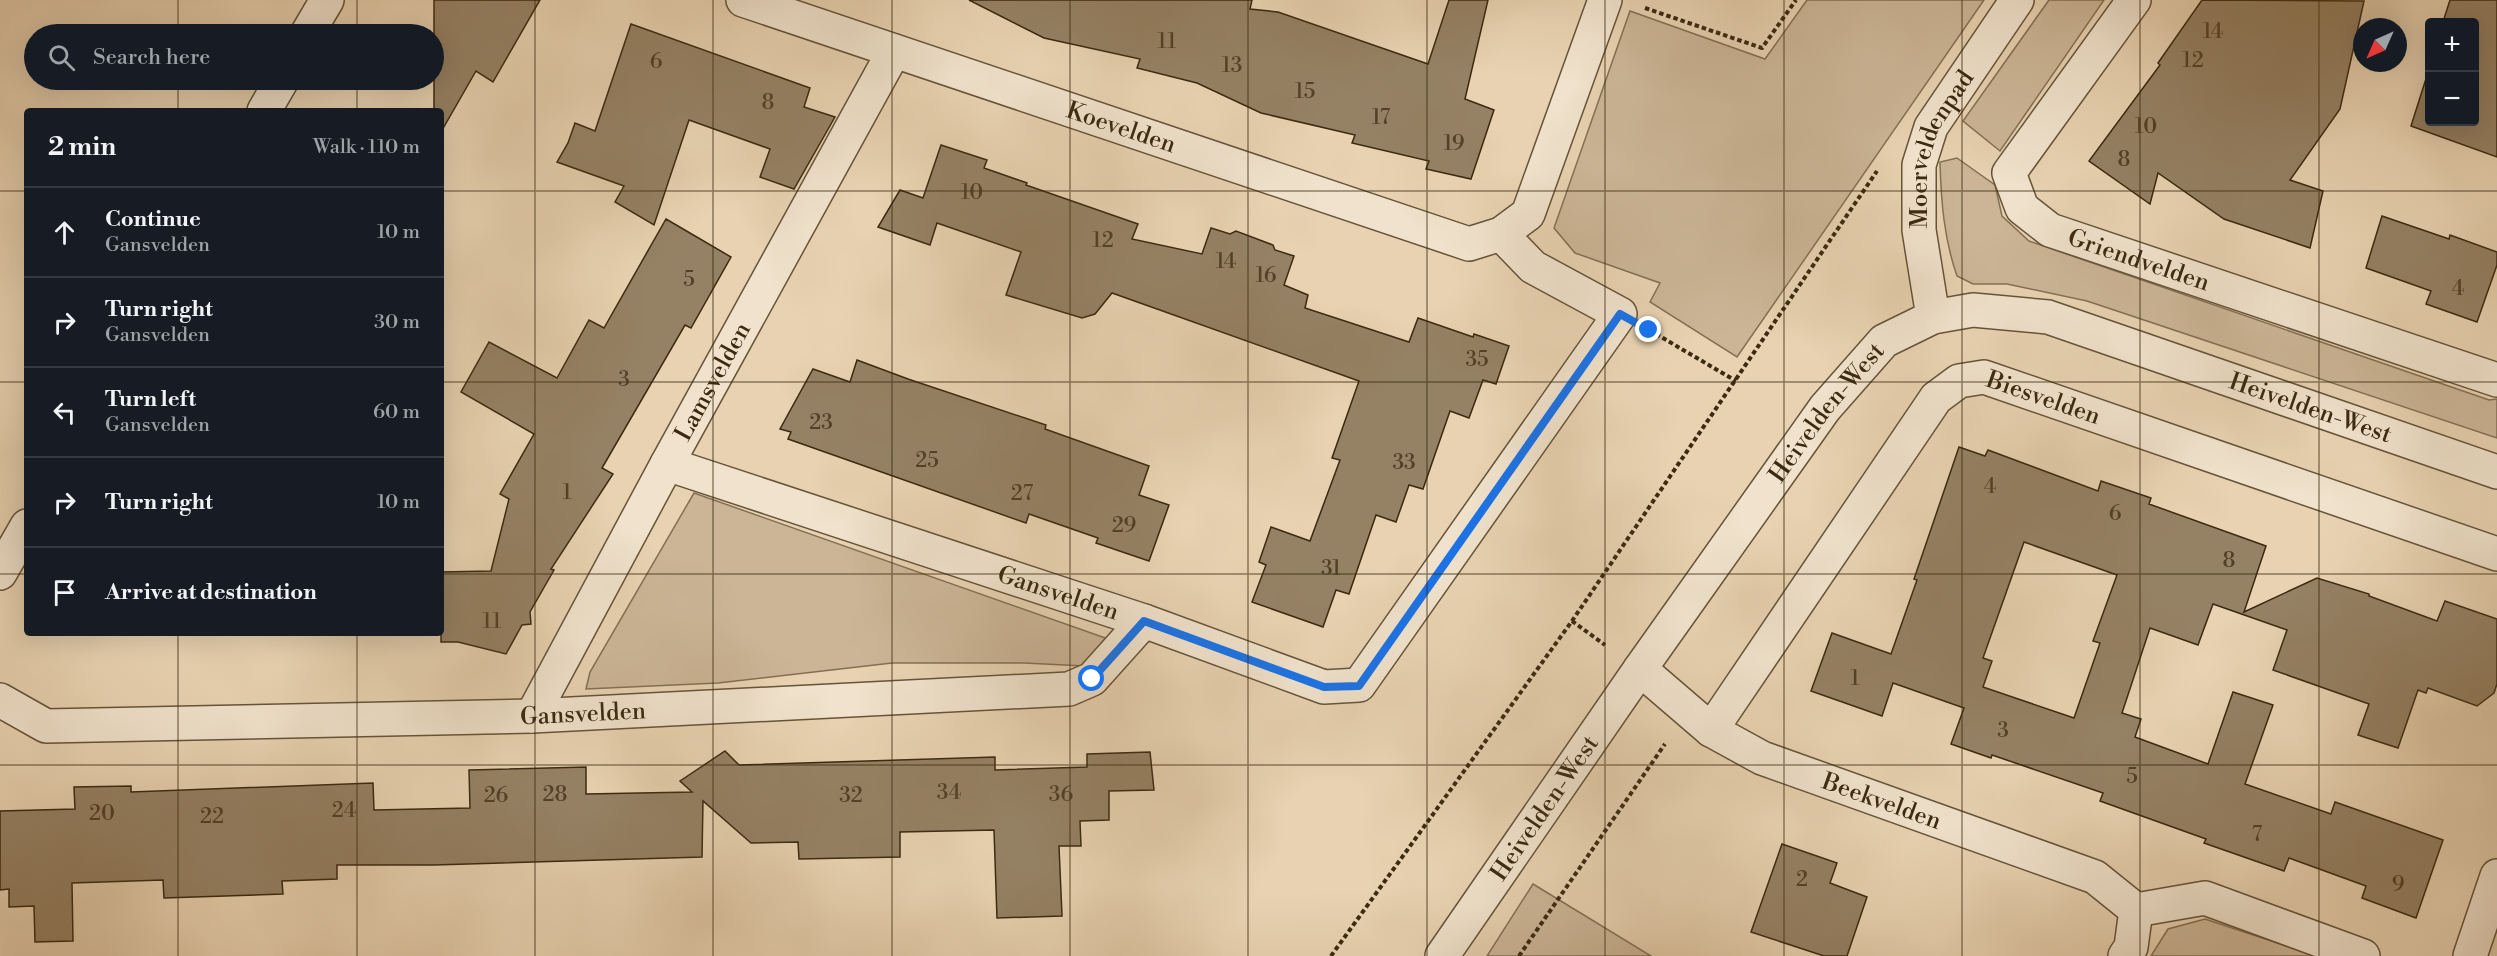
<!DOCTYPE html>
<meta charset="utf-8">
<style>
:root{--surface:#171b24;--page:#242831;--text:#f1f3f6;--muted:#9ea1a6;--line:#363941}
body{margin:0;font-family:"Libre Bodoni",serif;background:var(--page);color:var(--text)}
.controls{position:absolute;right:18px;top:18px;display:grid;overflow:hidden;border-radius:6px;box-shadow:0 6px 24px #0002}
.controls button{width:54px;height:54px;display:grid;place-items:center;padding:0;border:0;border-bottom:2px solid var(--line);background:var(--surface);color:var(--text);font:30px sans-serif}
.compass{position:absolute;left:2353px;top:18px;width:54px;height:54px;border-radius:50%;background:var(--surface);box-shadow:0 6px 24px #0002;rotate:225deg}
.stop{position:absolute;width:18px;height:18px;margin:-14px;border:4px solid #1a73e8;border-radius:50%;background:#fff}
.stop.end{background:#1a73e8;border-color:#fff;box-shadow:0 2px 6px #0008}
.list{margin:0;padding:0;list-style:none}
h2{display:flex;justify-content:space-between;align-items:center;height:78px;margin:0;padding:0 24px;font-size:26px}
h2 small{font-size:20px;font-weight:400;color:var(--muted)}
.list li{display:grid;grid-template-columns:39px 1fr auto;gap:18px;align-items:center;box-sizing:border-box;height:90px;padding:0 24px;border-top:2px solid var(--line)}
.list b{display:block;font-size:22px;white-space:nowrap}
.list p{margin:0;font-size:20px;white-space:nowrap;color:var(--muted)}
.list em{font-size:20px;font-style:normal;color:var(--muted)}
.icon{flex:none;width:33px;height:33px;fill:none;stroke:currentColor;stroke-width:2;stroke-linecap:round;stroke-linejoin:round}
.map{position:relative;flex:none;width:2497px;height:956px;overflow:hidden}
.search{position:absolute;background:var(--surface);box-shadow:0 6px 24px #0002;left:24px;top:24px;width:420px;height:66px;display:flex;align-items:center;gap:15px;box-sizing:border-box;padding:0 21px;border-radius:33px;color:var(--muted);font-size:22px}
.panel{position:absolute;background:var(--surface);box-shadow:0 6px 24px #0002;left:24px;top:108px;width:420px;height:528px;border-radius:6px}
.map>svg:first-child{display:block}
</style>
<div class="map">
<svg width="2497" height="956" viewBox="0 0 2497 956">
<rect width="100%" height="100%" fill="#e8d2b1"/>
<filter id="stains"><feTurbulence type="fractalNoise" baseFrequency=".00333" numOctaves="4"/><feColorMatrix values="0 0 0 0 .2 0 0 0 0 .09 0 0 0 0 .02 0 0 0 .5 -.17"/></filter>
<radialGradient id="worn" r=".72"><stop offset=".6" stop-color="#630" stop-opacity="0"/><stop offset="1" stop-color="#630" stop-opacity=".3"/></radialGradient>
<g fill="#cbb596" stroke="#837054" stroke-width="1.5">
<path d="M1807,0h177l-247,357 -87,-55 10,-19 -85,-30 -21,-25 76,-217 135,48z"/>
<path d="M2049,0h55l-104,151 -37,-30z"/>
<path d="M1957,158l38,27 7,31 27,25 460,159 8,-1v39l-410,-137 -80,-17h-34l-16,-8c-13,-37 -16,-75 -17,-114z"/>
<path d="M694,493l417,147 -6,27 -81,-4h-132l-174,20 -132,6 4,-17z"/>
<path d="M1533,884l118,72h-164z"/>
<path d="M2205,919l112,37h-166l17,-27z"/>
</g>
<g fill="#958164" stroke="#3b2a11" stroke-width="1.5" fill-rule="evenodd">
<path d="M434,0h106l-47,82 -17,-11 -35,61v-21h-7z"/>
<path d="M969,0h283l-2,9 28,3 150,52 21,-64h39l-23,99 29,11 -23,69 -45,-10 3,-8 -77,-18 3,-8 -94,-22 -64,-30 -60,-15 3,-9 -96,-21z"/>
<path d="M2202,0l162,1 -24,108 -50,71 33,11 -13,57 -86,-29 -66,-46 -8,31 -61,-43 71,-96 -2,-2z"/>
<path d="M2450,0h47v157l-86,-31 19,-60v56h45v-100h-32z"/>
<path d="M631,24l179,64 -6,19 31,10 -41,72 -34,-12 10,-28 -81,-29 -35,105 -39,-23 9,-16 -67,-24 11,-19 7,-20 20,8z"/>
<path d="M941,145l46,15 -3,8 43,15 -1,2 112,39 -6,15 70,15 9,-26 19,6 6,-3 37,14 2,5 19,6 -10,29 24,10 -3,13 104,34 9,-24 55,19 1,-3 35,12 -13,38 -13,-4 -14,38 -19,-7 -27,78 -14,-4 -13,37 -20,-7 -27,79 -13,-4 -13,37 -71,-25 14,-37 -7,-3 12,-35 39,14 30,-81 -8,-2 27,-77 -247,-88 -17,21 -13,4 -76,-23 15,-43 -84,-29 -7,22 -52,-18 22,-37 23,8z"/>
<path d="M2382,216l67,23 1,-4 47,17v13l-20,57 -51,-18 5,-13 -65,-23z"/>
<path d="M666,219l65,38 -40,71 -6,-3 -83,143 11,6 -62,95 3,1 -24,42 1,12 -9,1 -16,29 -48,-12h-17v-70l50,-1 18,-72 -9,-5 34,-60 -73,-42 28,-50 68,36 32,-58 15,8z"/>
<path d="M857,360l51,19 138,46 -1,4 104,37 -10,29 30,10 -20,56 -53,-18 2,-5 -69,-24 -3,9 -238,-84 3,-7 -11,-3 33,-60 37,13z"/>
<path d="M1959,447l26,9 3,-6 110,41 3,-10 50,17 -2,6 117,42 -22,66 73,-34 52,16v2l68,25 8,-20 52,18v65l-3,9 -17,13 -49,-18 -2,5 -8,-3 -20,58 -40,-13 11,-31 -96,-34 14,-40 -74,-26 -15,41 -48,-17 -28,85 19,6 -6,18 73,27 25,-72 40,13 -28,79 86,30 4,-12 108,38 -27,78 -54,-20 4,-12 -77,-28 -5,13 -80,-28 2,-4 -106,-38 3,-8 -111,-38 -1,3 -40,-14 13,-36 -71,-25 -11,33 -71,-25 21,-58 59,21 26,-74 -3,-1zM2024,542l93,33 -24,66 7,2 -26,75 -91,-31 9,-26 -9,-3z"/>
<path d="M725,751l14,14 256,-8v13l92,-3v-13l63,-2 4,38 -45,1v29l-29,1 1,25h-22l3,70 -65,2 -3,-88 -94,2v25l-101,2 -1,-17 -47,1 -48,-42 -1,56 -268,8h-97v14l-55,2 1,13 -119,4 -1,-18 -91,3 1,58 -38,1 -1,-36 -25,1v-18l-9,1v-79l75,-2 -1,-22 57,-1v6l242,-9 1,27 96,-2 -1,-38 117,-3v27l106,-2 -12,-11z"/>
<path d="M1782,844l55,19 -7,20 37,14 -20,59h-23l-73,-24z"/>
</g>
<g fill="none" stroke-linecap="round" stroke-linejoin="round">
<g stroke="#665439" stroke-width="36">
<g id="minor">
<path id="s1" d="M743,0l726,244 32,-10 27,-20 77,-214"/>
<path id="s2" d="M2134,0l-125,173 13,35 28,22 447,150"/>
<path d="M307,34l20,-34"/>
<path d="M264,111l18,-31"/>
<path id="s3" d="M1933,317l-14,-87v-65l12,-38 86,-127"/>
<path id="s4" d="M667,464l477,157 180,66 35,-2 261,-371 -87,-47 -32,-33"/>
<path d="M0,573l27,-47"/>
<path id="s5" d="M1640,669l71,61 51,28 333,119 41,33 -5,37 -6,9"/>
<path id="s6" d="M0,700l46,26 486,-10 537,-27 23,-10 52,-58"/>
<path id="s7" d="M532,716l135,-252 227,-413"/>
<path id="s8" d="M1711,730l225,-332 23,-17 25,-4 513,177"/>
<path d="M2136,910l69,-12 158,58"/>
<path id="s9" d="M1442,956l198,-287 185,-261 59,-67 49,-24 40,-7 75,7 449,155"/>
<path d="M2470,956l27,-80"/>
</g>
</g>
<g stroke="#3b2a11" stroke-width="4" stroke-dasharray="4.5 3" stroke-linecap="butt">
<path d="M1645,8l117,40 34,-48"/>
<path d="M1656,334l80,47"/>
<path d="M1572,621l33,24"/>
<path d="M1331,956l241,-335 305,-450"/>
<path d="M1519,956l146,-212"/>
</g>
<use href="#minor" stroke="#f0e2cc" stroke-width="33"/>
</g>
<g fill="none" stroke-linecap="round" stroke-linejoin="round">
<path stroke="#1a73e8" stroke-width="8" d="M1092,679l52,-58 180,66 35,-1 261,-372 29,16"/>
</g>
<path fill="none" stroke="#3b2a11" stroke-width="1.5" stroke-opacity="0.55" d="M178,0v34M357,0v34M535,0v956M713,0v956M892,0v956M1070,0v956M1248,0v956M1427,0v956M1605,0v956M1784,0v956M1962,0v956M2140,0v956M2319,0v956M178,80v31M357,80v31M0,191h27M441,191h2056M0,382h27M441,382h2056M0,574h27M441,574h2056M178,633v323M357,633v323M0,765h2497"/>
<g text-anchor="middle" stroke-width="5" stroke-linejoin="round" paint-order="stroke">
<g font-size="21" fill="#524026">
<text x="2213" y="38">14</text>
<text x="1167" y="48">11</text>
<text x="2193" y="67">12</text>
<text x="656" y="68">6</text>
<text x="1232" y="72">13</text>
<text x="1305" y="98">15</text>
<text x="768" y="109">8</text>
<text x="1381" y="124">17</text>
<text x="2146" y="133">10</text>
<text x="1454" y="150">19</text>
<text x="2124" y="166">8</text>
<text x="972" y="199">10</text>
<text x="1103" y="247">12</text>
<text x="1226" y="268">14</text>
<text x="1266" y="282">16</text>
<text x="689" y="286">5</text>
<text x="2458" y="295">4</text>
<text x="1477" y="366">35</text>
<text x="624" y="386">3</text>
<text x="821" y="429">23</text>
<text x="927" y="467">25</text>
<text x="1404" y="469">33</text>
<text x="1990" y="493">4</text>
<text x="567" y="499">1</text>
<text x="1022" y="500">27</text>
<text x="2115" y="520">6</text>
<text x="1124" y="532">29</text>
<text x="2229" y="567">8</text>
<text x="1331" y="575">31</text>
<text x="492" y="628">11</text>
<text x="1855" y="685">1</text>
<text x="2003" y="737">3</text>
<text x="2132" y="783">5</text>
<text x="949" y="799">34</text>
<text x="555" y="801">28</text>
<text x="1061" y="801">36</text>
<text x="496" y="802">26</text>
<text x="851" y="802">32</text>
<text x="344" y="817">24</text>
<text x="102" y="820">20</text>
<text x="212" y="823">22</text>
<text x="2257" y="841">7</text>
<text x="1802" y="886">2</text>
<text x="2398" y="891">9</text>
</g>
<g font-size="24" fill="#3b2a11" stroke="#f0e2cc">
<text dy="8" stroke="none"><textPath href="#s1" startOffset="399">Koevelden</textPath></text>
<text dy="8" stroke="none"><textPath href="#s3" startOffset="174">Moerveldenpad</textPath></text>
<text dy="8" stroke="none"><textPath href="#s2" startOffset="380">Griendvelden</textPath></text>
<text dy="8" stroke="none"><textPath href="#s7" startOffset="380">Lamsvelden</textPath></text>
<text dy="8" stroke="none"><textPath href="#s8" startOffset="518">Biesvelden</textPath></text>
<text dy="8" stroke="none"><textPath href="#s9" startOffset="1206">Heivelden-West</textPath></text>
<text dy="8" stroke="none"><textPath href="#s9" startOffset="666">Heivelden-West</textPath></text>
<text dy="8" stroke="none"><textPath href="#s4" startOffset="412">Gansvelden</textPath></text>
<text dy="8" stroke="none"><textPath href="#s6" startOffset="590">Gansvelden</textPath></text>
<text dy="8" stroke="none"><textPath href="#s5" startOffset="279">Beekvelden</textPath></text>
<text dy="8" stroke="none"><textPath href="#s9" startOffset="180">Heivelden-West</textPath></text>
</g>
</g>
<rect width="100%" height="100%" filter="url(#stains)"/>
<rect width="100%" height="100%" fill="url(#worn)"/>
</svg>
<div class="controls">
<button>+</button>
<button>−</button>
</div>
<svg class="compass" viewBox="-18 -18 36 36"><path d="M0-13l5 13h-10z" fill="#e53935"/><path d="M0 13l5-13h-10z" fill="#9ea1a6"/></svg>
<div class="stop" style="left:1092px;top:679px"></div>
<div class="stop end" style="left:1649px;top:330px"></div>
<div class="search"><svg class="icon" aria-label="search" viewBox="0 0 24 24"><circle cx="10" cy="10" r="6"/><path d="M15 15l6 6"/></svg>Search here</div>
<section class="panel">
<h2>2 min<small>Walk · 110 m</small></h2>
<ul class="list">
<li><svg class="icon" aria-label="ahead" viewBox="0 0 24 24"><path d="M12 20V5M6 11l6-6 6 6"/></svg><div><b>Continue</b><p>Gansvelden</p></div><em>10 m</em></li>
<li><svg class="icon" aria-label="right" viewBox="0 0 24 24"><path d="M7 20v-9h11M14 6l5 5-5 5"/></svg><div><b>Turn right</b><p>Gansvelden</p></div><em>30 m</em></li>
<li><svg class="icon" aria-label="left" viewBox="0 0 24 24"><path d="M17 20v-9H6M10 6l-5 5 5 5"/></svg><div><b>Turn left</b><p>Gansvelden</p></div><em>60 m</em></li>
<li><svg class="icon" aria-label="right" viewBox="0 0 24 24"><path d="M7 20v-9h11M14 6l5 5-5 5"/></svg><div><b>Turn right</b></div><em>10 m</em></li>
<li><svg class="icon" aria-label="arrive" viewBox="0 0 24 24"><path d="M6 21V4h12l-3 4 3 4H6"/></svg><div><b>Arrive at destination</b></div></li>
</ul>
</section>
</div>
